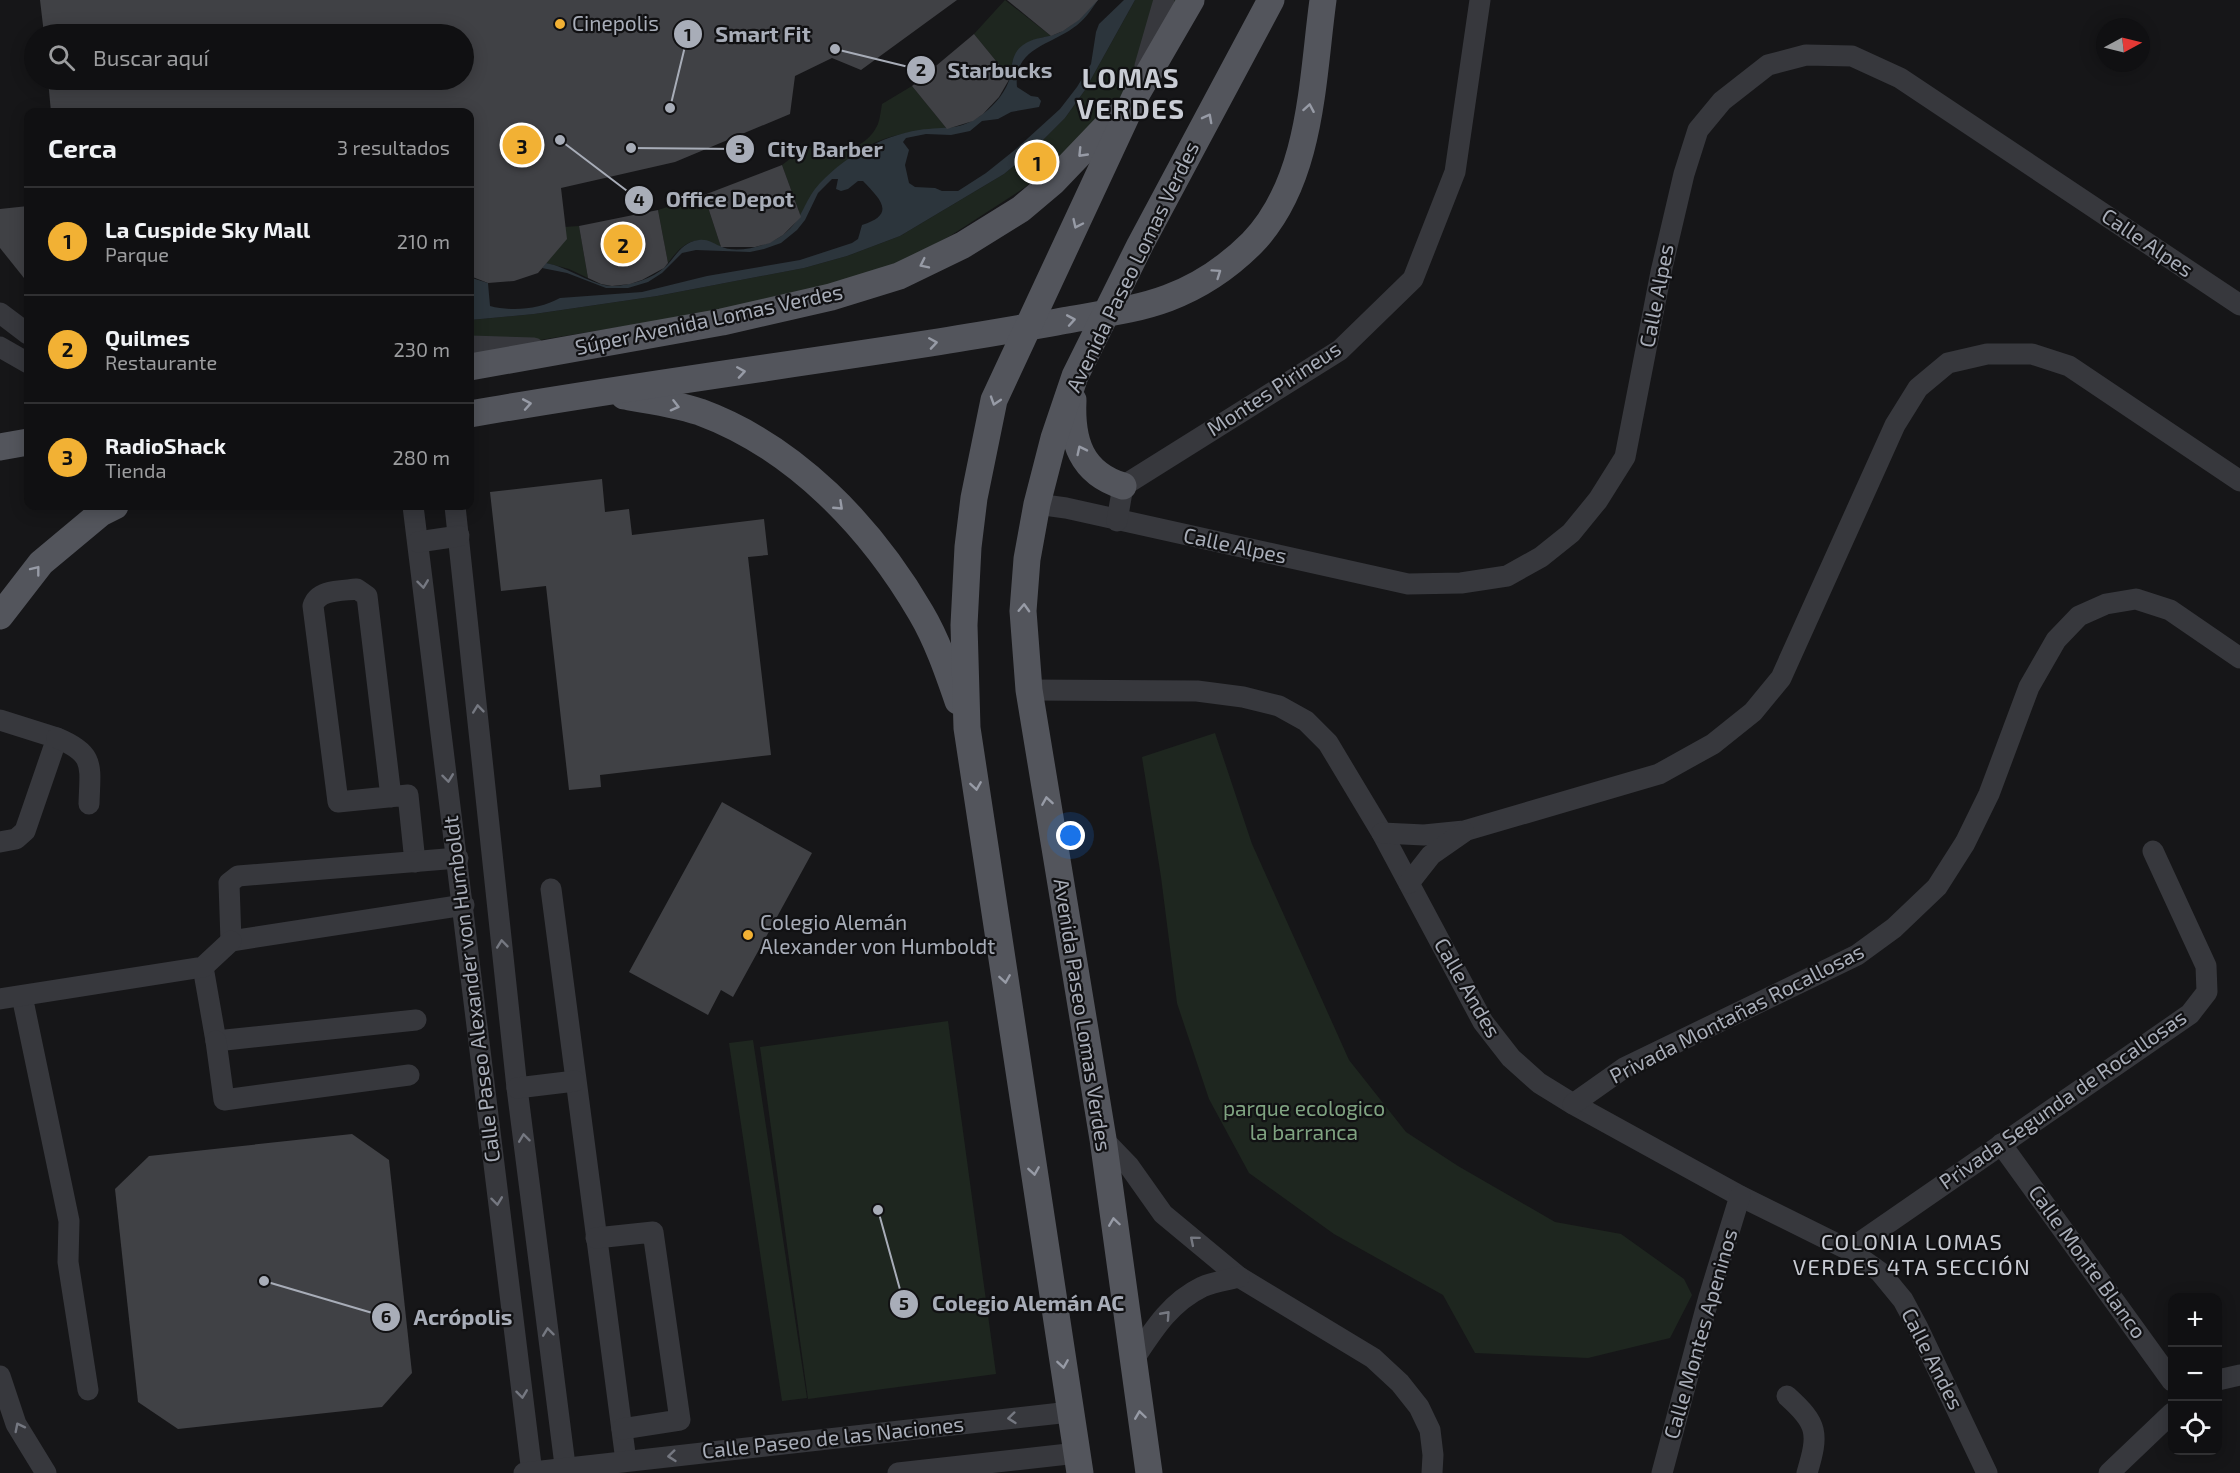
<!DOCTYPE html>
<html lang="es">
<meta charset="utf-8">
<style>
:root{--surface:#101012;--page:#19191b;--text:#f1f3f6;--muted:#9c9d9f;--line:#303032;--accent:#f2b134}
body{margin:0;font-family:"Exo 2",sans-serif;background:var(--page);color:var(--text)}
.controls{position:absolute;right:18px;bottom:18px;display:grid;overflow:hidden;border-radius:12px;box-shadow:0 3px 15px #0003}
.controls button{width:54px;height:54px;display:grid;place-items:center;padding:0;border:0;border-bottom:2px solid var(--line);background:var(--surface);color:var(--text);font:30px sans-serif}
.compass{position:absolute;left:2096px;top:18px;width:54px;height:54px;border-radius:50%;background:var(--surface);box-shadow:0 3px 15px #0003;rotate:83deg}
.you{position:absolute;left:1071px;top:836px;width:21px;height:21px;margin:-15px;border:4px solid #fff;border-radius:50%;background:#1a73e8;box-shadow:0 0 0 9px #1a73e833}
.badge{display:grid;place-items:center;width:39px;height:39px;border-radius:50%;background:var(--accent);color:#111;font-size:20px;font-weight:700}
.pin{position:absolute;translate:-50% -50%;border:3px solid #fff;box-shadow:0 2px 6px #0006}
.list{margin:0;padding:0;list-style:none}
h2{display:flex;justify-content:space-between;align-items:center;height:78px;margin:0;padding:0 24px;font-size:26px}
h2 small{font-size:20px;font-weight:400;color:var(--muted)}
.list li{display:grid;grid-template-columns:39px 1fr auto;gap:18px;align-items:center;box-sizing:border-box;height:108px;padding:0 24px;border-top:2px solid var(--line)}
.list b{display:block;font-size:22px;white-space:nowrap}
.list p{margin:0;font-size:20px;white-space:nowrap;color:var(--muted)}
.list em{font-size:20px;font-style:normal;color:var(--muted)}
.icon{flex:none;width:33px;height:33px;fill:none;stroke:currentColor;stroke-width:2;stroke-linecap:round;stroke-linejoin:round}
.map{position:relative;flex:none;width:2240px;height:1473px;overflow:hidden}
.search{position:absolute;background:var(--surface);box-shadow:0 3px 15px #0003;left:24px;top:24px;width:450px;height:66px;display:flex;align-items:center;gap:15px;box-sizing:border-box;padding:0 21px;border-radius:33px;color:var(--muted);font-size:22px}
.panel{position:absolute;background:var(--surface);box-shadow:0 3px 15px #0003;left:24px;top:108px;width:450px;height:402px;border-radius:12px}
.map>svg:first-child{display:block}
</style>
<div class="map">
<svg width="2240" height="1473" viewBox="0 0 2240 1473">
<rect width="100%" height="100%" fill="#161618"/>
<g fill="#1e261f">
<path d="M1005,0l46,36c-26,4 -40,13 -41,42l-36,-44z"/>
<path d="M1135,0h41l-43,88 -48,49 -61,51 -74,48 -53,29 -68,22 -106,23 -201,33 -52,-1v-22l64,-6 123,-18 147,-28 43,-12 53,-20 104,-62 29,-24 32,-32 20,-28z"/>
<path d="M912,86l35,43c-32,1 -66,6 -92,25 -10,7 -18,18 -26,27 -11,11 -22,20 -28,36l-19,-52 25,-19c24,13 59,5 71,-22 2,-6 3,-14 4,-20z"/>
<path d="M704,195l17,52c-25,-13 -37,-6 -53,16l-10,-53z"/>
<path d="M579,226l9,52 -19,-9 -23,-6 18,-36z"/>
<path d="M1215,733l37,111 97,216 57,72 52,34 97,56 66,12 63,45 8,16 -22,43 -82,20 -113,-5 -32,-58 -109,-61 -85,-61 -40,-74 -32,-96 -16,-126 -19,-120z"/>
<path d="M948,1021l48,353 -188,25 -48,-352z"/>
<path d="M753,1040l54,358 -25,3 -53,-358z"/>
</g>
<path fill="#2c353c" d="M1093,0h5c-7,10 -14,21 -25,28 -23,17 -60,21 -56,59l14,9 7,1 3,4 -2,6 -28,5 -13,7 -16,2 -12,10 -19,4 -25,-1 -20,4 -3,4 6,8 -4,15 4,18 6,4 20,1 7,3h16l28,-18 30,-24 44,-40 17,-22 14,-23 5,-32 3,-8 25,-24h11l-50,90 -20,28 -32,32 -29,24 -104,62 -53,20 -43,12 -147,28 -123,18 -64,6v-37l2,-5 16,5 2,23c23,6 50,3 70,-8l82,-6 65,-16 93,-16 52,-17 6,-4 4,-14c35,-11 18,-26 1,-44h-5l-10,8 -7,2 -5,-2 2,-10h-6l-14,14 -13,27 -8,10 -16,13 -17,6 -14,3 -54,-2 -14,3 -20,20 -14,9 -20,6h-22l-39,-15 -25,-5 4,-5c22,4 49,24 68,23 17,-1 38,-7 51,-19 11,-10 16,-25 34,-27 9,-1 13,3 21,6 16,9 51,-1 64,-12 18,-14 19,-29 31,-45 12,-15 32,-31 49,-40 17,-9 36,-16 55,-19 27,-4 41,2 65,-17 11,-8 23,-23 26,-36 2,-13 2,-24 13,-32 9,-7 20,-7 30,-10 19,-6 29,-20 40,-35z"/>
<g fill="#404145">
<path d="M40,0h917l-96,70 -29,-12 -37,18 -5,38 -115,48 -114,26 6,51 -29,34 -24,8 -26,2 -18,-7v-164h-419l-3,-32h416v-46h-420z"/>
<path d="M1007,0h91l-19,20 -16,11 -12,5z"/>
<path d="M974,34l36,44 -11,19 -16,17 -10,7 -26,8 -35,-43z"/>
<path d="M782,165l19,52 -18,18 -13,8 -15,4h-34l-17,-52z"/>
<path d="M28,206v77l-28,-35v-39z"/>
<path d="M658,210l10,53 -4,5 -22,12 -12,4 -18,2 -11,-2 -13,-6 -9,-52z"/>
<path d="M602,479l3,33 24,-3 3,26 132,-16 4,36 -20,2 23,198 -171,20 1,12 -32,3 -23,-204 -45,5 -11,-99z"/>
<path d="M722,802l90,51 -79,144 -12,-7 -13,25 -79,-43z"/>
<path d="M352,1134l37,26 23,213 -30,34 -204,22 -40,-27 -23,-213 34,-33z"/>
</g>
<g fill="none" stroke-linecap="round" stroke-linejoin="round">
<g stroke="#37383d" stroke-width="21">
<path d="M1145,66l19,-66"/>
<path d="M0,313l28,21"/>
<path d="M470,346l64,2"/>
<path d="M0,347l28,16"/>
<path d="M1037,504l29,4 342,76 53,-1 46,-7 34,-19 30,-24 27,-33 27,-43 36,-185 23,-98 14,-44 24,-29 46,-36 38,-10 46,1 48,22 340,227"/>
<path d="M413,506l119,967"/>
<path d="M455,506l62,582 49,385"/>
<path d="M1117,521l6,-35 217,-136 73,-71 42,-107 25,-172"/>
<path d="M418,542l41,-6"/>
<path d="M1029,690l168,1 46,6 36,9 27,15 22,22 54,90 101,189 28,36 28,25 34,21 167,92 109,54 31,22 23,28 15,28 69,145"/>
<path d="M0,720l57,18 -32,93 -9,8 -16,3"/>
<path d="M57,738c39,16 33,28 32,66"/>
<path d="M391,797l-24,-201 -10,-7c-15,2 -39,0 -44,17l25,196 70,-7 7,67"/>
<path d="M1382,833l42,2 40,-4 195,-57 54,-30 40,-32 28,-34 114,-253 23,-37 30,-25 39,-9h45l37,12 171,115"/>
<path d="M458,858l-220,18 -9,7 2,58 233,-36"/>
<path d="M1409,883l22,-28 33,-23"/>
<path d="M551,889l75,572"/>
<path d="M203,967l13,74 200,-21"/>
<path d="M22,996l47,225 -1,41 20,128"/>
<path d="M0,999l203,-32 28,-26"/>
<path d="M216,1041l8,59 185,-25"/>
<path d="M517,1088l58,-7"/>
<path d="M1573,1104l51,-36 233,-113 37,-27 43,-41 28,-44 24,-49 40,-107 27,-47 23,-24 27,-12 30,-5 34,11 70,48"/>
<path d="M1103,1139l26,27 34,48 76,63 134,81 27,25 19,24 11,23 3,25 -1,18"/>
<path d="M2001,1144l171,237"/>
<path d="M596,1238l57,-6 27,188 -58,9"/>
<path d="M1849,1250l341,-236 17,-22 -1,-26 -53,-115"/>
<path d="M1132,1362c20,-30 37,-59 70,-75 11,-5 25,-7 37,-10"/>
<path d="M0,1376l16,48 30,49"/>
<path d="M2218,1380l22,-5"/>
<path d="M1787,1396c31,28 32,37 20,77"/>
<path d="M524,1473l546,-61"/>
<path d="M898,1473l179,-20"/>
<path d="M1662,1473l47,-176 31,-101"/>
<path d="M2109,1473l63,-60"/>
</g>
<g stroke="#53555c" stroke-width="27">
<path d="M470,367l252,-45 109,-25 68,-21 64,-31 58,-36 32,-27 66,-69"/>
<path d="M624,396c25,4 52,8 76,16 95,35 171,115 221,201 16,27 27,59 37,88"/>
<path d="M1073,400c-2,41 8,73 50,86"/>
<path d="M470,414c153,-27 307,-47 461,-71 46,-7 91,-15 137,-23 33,-6 68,-10 100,-22 32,-12 60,-31 84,-55 60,-62 60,-163 71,-243"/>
<path d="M0,447l28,-5"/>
<path d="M0,616l41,-53 60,-50 14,-7"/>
<path d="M1080,1473l-113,-745 -3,-103 4,-78 6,-49 20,-98 142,-305 55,-95"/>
<path d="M1149,1473l-46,-334 -74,-449 -6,-79 4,-52 10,-55 17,-66 21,-62 65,-131 131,-245"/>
</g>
</g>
<defs><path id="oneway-chevron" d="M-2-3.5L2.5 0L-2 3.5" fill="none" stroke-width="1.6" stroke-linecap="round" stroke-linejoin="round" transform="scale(1.5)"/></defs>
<g stroke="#979ba6">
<use href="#oneway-chevron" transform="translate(1309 108) rotate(-80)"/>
<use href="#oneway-chevron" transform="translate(1208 118) rotate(-62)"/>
<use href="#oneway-chevron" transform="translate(1082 153) rotate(134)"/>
<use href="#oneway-chevron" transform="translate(1077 224) rotate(115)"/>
<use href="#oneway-chevron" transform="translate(924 264) rotate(154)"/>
<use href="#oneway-chevron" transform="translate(1217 273) rotate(-35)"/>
<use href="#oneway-chevron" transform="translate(1071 320) rotate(-10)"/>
<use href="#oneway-chevron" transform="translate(933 343) rotate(-9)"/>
<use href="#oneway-chevron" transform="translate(741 372) rotate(-9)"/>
<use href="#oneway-chevron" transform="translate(995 401) rotate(108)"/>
<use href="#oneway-chevron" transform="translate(527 404) rotate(-10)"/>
<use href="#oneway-chevron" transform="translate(675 406) rotate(14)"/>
<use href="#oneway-chevron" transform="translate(1081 450) rotate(-116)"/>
<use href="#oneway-chevron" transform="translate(839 506) rotate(43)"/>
<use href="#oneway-chevron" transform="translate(36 570) rotate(-52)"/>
<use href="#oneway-chevron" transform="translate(1024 608) rotate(-88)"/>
<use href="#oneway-chevron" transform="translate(976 786) rotate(81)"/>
<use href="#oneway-chevron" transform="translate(1047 801) rotate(-99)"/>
<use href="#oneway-chevron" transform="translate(1005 979) rotate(81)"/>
<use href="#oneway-chevron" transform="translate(1034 1171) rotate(81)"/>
<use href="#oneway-chevron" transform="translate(1114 1222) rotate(-98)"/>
<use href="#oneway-chevron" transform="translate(1063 1364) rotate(81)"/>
<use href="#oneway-chevron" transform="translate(1140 1415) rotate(-98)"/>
</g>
<g stroke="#757881">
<use href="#oneway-chevron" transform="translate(423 584) rotate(83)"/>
<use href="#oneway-chevron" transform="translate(478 709) rotate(-96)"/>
<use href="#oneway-chevron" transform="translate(448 778) rotate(83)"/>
<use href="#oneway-chevron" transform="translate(502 944) rotate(-96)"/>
<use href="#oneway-chevron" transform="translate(524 1138) rotate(-97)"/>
<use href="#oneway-chevron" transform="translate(497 1201) rotate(83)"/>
<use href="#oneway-chevron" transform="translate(1194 1240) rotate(-140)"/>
<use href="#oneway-chevron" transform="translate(1166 1315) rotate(-48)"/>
<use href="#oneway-chevron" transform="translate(548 1332) rotate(-97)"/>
<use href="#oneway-chevron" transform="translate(522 1394) rotate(83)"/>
<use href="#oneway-chevron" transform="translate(1012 1418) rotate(174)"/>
<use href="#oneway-chevron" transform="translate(19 1427) rotate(-117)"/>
<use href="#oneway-chevron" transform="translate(672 1456) rotate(174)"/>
</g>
<g fill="#f2b134" stroke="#111113" stroke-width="2">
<circle cx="560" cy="24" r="6"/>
<circle cx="748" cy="935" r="6"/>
</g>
<g text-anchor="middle" stroke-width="4.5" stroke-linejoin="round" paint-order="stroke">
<g font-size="21" fill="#a8adb8" stroke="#111113" text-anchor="start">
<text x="572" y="31">Cinepolis</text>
<text x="760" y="930">Colegio Alemán<tspan x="760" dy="24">Alexander von Humboldt</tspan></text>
</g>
<g font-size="21" fill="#a8adb8" stroke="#111113">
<text transform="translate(2147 243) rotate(34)" y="7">Calle Alpes</text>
<text transform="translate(1133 267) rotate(-64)" y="7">Avenida Paseo Lomas Verdes</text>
<text transform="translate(1657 296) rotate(-79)" y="7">Calle Alpes</text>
<text transform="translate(709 320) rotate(-12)" y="7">Súper Avenida Lomas Verdes</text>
<text transform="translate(1274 389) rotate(-33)" y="7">Montes Pirineus</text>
<text transform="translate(1235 546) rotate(12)" y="7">Calle Alpes</text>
<text transform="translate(1467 988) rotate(60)" y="7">Calle Andes</text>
<text transform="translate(472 989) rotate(-97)" y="7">Calle Paseo Alexander von Humboldt</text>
<text transform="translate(1737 1014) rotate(-27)" y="7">Privada Montañas Rocallosas</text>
<text transform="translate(1082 1015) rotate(81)" y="7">Avenida Paseo Lomas Verdes</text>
<text transform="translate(2063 1100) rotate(-35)" y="7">Privada Segunda de Rocallosas</text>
<text transform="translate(2087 1262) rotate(54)" y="7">Calle Monte Blanco</text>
<text transform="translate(1701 1334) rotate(-74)" y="7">Calle Montes Apeninos</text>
<text transform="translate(1932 1359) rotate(63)" y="7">Calle Andes</text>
<text transform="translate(833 1438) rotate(-6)" y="7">Calle Paseo de las Naciones</text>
</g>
<g font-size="21" fill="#7fa381" stroke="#111113">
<text x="1304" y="1116">parque ecologico<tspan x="1304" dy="24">la barranca</tspan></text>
</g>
<g font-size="22" letter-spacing="1.5" fill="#c9ccd4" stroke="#111113">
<text x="1912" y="1250">COLONIA LOMAS<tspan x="1912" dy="25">VERDES 4TA SECCIÓN</tspan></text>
</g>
<g font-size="27" font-weight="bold" letter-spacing="1.5" fill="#c9ccd4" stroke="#111113">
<text x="1131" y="88">LOMAS<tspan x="1131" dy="31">VERDES</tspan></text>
</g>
</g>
<path fill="none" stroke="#a8adb8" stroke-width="2" d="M670 108L688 34M835 49L921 70M631 148L740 149M560 140L639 200M878 1210L904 1304M264 1281L386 1317"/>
<g fill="#a8adb8" stroke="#111113" stroke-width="2">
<circle cx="670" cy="108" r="6"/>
<circle cx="835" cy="49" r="6"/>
<circle cx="631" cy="148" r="6"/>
<circle cx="560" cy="140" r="6"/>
<circle cx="878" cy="1210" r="6"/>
<circle cx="264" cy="1281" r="6"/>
<circle cx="688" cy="34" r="15"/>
<circle cx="921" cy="70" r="15"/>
<circle cx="740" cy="149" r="15"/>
<circle cx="639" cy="200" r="15"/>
<circle cx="904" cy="1304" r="15"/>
<circle cx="386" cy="1317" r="15"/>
</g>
<g font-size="18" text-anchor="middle" font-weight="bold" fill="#111">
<text x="688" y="41">1</text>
<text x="921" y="76">2</text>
<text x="740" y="155">3</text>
<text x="639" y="206">4</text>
<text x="904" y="1310">5</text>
<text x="386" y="1323">6</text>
</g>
<g font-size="22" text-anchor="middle" font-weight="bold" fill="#a8adb8" stroke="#111113" stroke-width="4.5" stroke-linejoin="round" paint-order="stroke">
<text x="763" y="42">Smart Fit</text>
<text x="1000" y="78">Starbucks</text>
<text x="825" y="157">City Barber</text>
<text x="730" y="207">Office Depot</text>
<text x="1028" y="1311">Colegio Alemán AC</text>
<text x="463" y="1325">Acrópolis</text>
</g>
</svg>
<div class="controls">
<button>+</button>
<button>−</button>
<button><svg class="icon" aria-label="locate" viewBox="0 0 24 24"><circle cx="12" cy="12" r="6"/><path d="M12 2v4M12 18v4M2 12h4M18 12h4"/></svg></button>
</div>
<svg class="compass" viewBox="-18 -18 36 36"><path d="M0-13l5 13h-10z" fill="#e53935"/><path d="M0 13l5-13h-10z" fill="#9c9d9f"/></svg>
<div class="you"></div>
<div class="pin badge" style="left:1037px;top:162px">1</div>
<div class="pin badge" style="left:623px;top:244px">2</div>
<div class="pin badge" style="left:522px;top:145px">3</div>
<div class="search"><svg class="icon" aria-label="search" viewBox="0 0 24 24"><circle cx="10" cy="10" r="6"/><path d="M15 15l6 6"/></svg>Buscar aquí</div>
<section class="panel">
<h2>Cerca<small>3 resultados</small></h2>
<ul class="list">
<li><span class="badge">1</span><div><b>La Cuspide Sky Mall</b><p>Parque</p></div><em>210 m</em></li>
<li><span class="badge">2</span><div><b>Quilmes</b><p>Restaurante</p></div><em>230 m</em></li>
<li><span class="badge">3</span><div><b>RadioShack</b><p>Tienda</p></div><em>280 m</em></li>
</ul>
</section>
</div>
